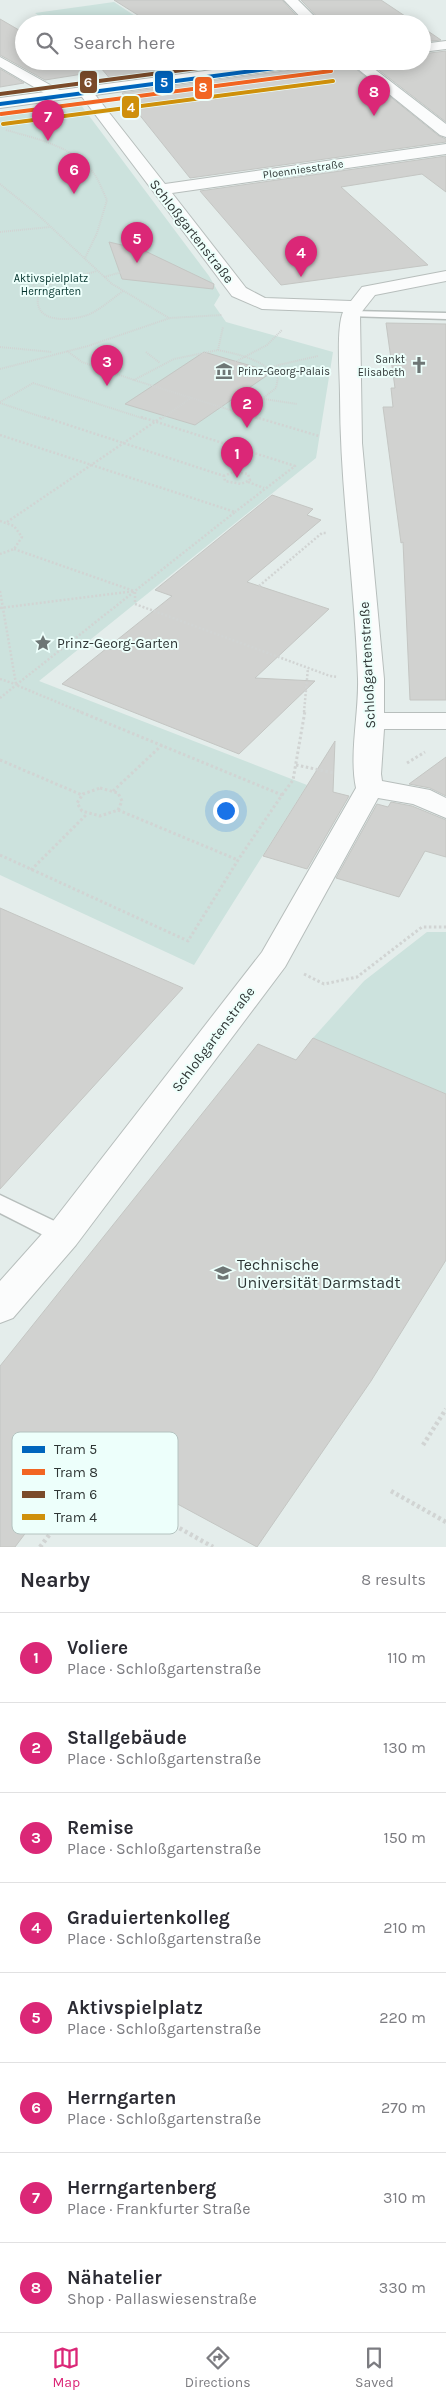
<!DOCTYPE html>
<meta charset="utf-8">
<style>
:root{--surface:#fff;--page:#f2f2f3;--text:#2b2b33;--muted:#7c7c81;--line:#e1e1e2;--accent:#db2777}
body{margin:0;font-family:Karla,sans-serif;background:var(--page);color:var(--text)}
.you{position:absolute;left:225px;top:810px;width:18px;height:18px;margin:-12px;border:4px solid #fff;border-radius:50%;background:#1a73e8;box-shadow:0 0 0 8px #1a73e833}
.badge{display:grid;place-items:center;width:32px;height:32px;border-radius:50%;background:var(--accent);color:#fff;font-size:16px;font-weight:700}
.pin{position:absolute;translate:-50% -41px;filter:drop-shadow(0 1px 2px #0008)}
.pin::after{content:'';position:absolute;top:26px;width:18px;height:15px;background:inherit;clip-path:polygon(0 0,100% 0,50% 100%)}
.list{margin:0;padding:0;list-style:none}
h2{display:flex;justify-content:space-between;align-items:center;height:65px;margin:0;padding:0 20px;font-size:21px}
h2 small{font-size:16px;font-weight:400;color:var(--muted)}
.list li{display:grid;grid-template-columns:32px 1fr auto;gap:15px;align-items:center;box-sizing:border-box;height:90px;padding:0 20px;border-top:1px solid var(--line)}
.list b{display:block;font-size:19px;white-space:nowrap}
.list p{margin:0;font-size:16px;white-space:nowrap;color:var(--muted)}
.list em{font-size:16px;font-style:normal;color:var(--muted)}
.icon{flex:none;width:28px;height:28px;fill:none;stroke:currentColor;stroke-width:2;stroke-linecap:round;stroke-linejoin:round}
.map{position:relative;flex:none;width:446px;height:1547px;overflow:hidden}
.search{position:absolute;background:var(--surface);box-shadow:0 2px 12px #0003;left:15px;right:15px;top:15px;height:55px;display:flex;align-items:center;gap:12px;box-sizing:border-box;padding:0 18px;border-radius:28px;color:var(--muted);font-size:19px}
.sheet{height:785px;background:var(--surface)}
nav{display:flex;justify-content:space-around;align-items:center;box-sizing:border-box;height:70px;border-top:1px solid var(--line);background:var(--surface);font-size:14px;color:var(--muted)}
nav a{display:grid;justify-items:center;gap:2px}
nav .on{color:var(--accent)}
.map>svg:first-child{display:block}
</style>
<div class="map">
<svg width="446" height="1547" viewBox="0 0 446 1547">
<rect width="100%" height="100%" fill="#e4edeb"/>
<g fill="#cce2dd">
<path d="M114,2l33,22h-97l-15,-11z"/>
<path d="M78,101l131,175 11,19 -6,10 12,17 107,30 -17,106 -277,223 268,104 -113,180 -194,-90v-763z"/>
<path d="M427,932h19v162l-133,-56 51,-57z"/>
</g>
<g fill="#d1d2d0" stroke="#c4c6c3">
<path d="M114,0h168l22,24h-152z"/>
<path d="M301,0h80l36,24h-93z"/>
<path d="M0,19l24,14v28h46l19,12 -44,7 -45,-25z"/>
<path d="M422,27l19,13 -19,2z"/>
<path d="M446,51v71l-79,-61h55v-7z"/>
<path d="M95,61h169l-152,20z"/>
<path d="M323,61h23l93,75 7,3v3l-256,36 -68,-85 192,-26z"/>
<path d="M0,69l24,14 -24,4z"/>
<path d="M446,156v36l-24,-18 -81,13 87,78 -147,20 -81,-94z"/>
<path d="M109,242l34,8 71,34 -1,5 -91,-10z"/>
<path d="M386,323l60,1v376h-36l-7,-158 -2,1 -18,-136h10l-2,-19h4z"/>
<path d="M204,352l68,20 -77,53 -70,-21z"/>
<path d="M272,495l41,14 -6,6 14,5 -74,62 82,27 -74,69 60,3 -76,73 -177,-70 110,-88 -17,-6z"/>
<path d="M335,741l-2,51 16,4 -42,73 -44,-13z"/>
<path d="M446,757v39l-16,-8 -21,-4z"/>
<path d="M391,802l21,4 34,14v37l-21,-6 -26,46 -63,-19 41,-74 11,3z"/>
<path d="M0,908l183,80 -183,201z"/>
<path d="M313,1038l133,56v166l-75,121 -114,166 -172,-93 -70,93h-15v-181l258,-322 38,16z"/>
</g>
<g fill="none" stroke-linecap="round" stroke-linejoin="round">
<g stroke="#b7bebc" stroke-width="3">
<g id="service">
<path d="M351,311l95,2v6l-99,-3 -2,-2z"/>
<path d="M0,1195l71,34 3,6 -3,6 -8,3 -8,-3 -55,-28z"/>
</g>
</g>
<g stroke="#b7bebc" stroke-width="2">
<g id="minor">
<path d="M0,57l61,34 2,3 -2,3h-10l-51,-30z"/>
<path d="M348,61h16l82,63v13l-6,-2z"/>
<path d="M84,86l5,1 76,97 281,-40v10l-274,39 74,95 19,10 86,3 11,-14 84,-16v10l-71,14 -15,19 2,129 22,236v34h62v16h-62l-3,45 1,7 48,9 16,8v20l-33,-14 -35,-6 -93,169 -209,278 -63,73 -13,5v-42l50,-56 212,-273 94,-164c-7,-34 3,-74 2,-109 -3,-95 -18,-189 -18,-284 0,-20 -4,-66 3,-83l-81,-3 -30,-13 -153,-203 -2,-3z"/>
</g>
</g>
<g stroke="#b7bebc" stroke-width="2">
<path id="tertiary" d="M284,0h14l24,24h-15z"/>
</g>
<g stroke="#b7bebc" stroke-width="2">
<g id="secondary">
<path d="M446,41v8l-24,3v-8z"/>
<path d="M280,61h41l-7,4 -314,43v-10z"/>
</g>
</g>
<g stroke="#d1d4d3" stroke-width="2" stroke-dasharray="1 1" stroke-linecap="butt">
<path d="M6,130c32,9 69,17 89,45 5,8 8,17 12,25l-10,33 -13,27"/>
<path d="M0,184l37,30 75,70 57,34"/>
<path d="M0,232l50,-5"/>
<path d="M104,277l18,-5"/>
<path d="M32,283l7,10c-9,31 32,29 51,21 12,-6 22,-15 33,-23"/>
<path d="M37,288l60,-17"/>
<path d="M0,347l52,5"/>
<path d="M218,350c23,5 44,9 60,28l-2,10 -33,26 -109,-34 40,-21z"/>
<path d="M218,350l5,-23"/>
<path d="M67,351l15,11 52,18"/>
<path d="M146,352l14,11"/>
<path d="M235,362l32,-17 15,-15"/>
<path d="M270,367l48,-11"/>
<path d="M0,369l88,-23 82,-28 52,-3"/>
<path d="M264,399l33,5"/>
<path d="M0,402l33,-19 112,36"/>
<path d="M0,403l48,16"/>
<path d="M244,414l15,5"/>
<path d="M161,419l30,-21"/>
</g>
<g stroke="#d1d4d3" stroke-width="2.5" stroke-dasharray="2 2" stroke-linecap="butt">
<path d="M44,417l180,59"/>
<path d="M141,417l154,49 -60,46"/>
<path d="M255,417l64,19"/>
<path d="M0,435l235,77 -219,173 65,27"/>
<path d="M233,472l15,2 2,6 -9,4 -16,-3 -1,-5z"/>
<path d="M248,482l16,6"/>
<path d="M0,521l14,5 8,11 -8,12 -14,5"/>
<path d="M7,522l155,-105"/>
<path d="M14,549l120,42"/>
<path d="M259,586l63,-53h4"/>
<path d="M0,591l16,93"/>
<path d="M135,592v12l195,72 8,1"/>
<path d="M0,608l134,-17"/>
<path d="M0,679l15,5"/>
<path d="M0,698l16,-13"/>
<path d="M304,712l4,-44"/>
</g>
<g stroke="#d1d4d3" stroke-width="3" stroke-dasharray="2.5 2.5" stroke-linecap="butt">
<path d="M0,760l82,35"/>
<path d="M407,763l18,-11"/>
<path d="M296,765l38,8"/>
<path d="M100,788l18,5 4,8 -4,9 -18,6 -18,-5 -5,-8 6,-9z"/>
<path d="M113,791l49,-46"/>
<path d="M282,795l11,-15 12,-69"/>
<path d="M118,810l120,50"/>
<path d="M0,855l188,86 50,-81 44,-65 -204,-84"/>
<path d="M31,870l56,-56"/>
<path d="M304,974l20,10 33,-7 65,-50h24"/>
</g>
<g stroke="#d1d4d3" stroke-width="4.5" stroke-dasharray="3 3" stroke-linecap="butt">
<path d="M423,1445l23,-36"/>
<path d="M391,1491l55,31"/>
<path d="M40,1547l52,-68 121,68"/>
</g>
<use href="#service" fill="#fbfcfc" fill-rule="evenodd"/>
<use href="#minor" fill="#fbfcfc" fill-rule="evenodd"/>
<use href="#tertiary" fill="#fbfcfc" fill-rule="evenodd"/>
<use href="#secondary" fill="#fbfcfc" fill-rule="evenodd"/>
<g stroke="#edfffb" stroke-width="5.5">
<path id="tram-1" d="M0,104l328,-43"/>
</g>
<g stroke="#edfffb" stroke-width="5.5">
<path id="tram-2" d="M1,114l330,-43"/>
</g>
<g stroke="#edfffb" stroke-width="5.5">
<path id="tram-3" d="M0,94l251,-33"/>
</g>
<g stroke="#edfffb" stroke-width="5.5">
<path id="tram-4" d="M3,124l330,-43"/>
</g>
<use href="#tram-1" stroke="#0065bd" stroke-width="4"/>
<use href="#tram-2" stroke="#f26522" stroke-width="4"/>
<use href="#tram-3" stroke="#7a4b2a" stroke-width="4"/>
<use href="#tram-4" stroke="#cf900b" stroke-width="4"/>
</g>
<defs>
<g id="church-bare" transform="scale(1.35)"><path d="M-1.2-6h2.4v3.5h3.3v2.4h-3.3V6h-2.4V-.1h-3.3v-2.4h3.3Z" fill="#6e7675" stroke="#edfffb" stroke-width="2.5" paint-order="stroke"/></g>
<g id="museum-bare" transform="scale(1.35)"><path d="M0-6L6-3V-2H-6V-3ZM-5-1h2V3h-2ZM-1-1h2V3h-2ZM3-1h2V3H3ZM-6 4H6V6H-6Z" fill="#6e7675" stroke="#edfffb" stroke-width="2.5" paint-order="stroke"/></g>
<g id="sight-bare" transform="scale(1.35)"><path d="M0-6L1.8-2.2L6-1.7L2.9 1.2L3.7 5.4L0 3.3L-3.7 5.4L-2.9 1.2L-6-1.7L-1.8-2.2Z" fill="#6e7675" stroke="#edfffb" stroke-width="2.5" paint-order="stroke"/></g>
<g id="university-bare" transform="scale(1.35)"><path d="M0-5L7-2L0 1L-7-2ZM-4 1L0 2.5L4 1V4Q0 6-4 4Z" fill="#6e7675" stroke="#edfffb" stroke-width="2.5" paint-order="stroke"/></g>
</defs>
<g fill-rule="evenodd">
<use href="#church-bare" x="419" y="365"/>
<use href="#museum-bare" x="224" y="371"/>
<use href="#sight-bare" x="43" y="643"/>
<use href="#university-bare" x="223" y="1273"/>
</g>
<g text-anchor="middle" stroke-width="4" stroke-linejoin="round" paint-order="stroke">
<g font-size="11" fill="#2f3635" stroke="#edfffb">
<text transform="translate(303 169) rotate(-8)" y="4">Ploenniesstraße</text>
</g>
<g font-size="11" fill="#00312a" stroke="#edfffb">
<text x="51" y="282">Aktivspielplatz<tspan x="51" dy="13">Herrngarten</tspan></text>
</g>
<g font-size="11" fill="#2f3635" stroke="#edfffb" text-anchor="end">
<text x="405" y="363">Sankt<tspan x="405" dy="13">Elisabeth</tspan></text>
<text x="238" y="375" text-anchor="start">Prinz-Georg-Palais</text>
</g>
<g font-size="14" fill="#2f3635" stroke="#edfffb">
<text transform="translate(192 231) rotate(52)" y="5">Schloßgartenstraße</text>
<text transform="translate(367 665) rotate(-93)" y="5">Schloßgartenstraße</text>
<text transform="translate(213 1039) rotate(-53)" y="5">Schloßgartenstraße</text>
</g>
<g font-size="14" fill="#2f3635" stroke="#edfffb" text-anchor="start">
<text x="57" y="648">Prinz-Georg-Garten</text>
</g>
<g font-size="16" fill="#2f3635" stroke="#edfffb" text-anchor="start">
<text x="237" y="1270">Technische<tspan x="237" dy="18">Universität Darmstadt</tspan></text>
</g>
</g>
<rect x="12" y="1432" width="166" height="102" rx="8" fill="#edfffb" stroke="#b4c3c0" stroke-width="1"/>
<rect x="22" y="1446" width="23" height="7" fill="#0065bd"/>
<rect x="22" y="1469" width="23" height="6" fill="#f26522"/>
<rect x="22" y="1491" width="23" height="7" fill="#7a4b2a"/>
<rect x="22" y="1514" width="23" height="6" fill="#cf900b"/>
<g font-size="14" fill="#2f3635">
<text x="54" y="1454">Tram 5</text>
<text x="54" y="1477">Tram 8</text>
<text x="54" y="1499">Tram 6</text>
<text x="54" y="1522">Tram 4</text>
</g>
<g stroke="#edfffb" stroke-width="2">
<rect x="79" y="70" width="19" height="24" rx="5" fill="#7a4b2a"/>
<rect x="154" y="70" width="20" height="24" rx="5" fill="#0065bd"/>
<rect x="194" y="76" width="19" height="24" rx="5" fill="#f26522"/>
<rect x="121" y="95" width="19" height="24" rx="5" fill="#cf900b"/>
</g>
<g font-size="14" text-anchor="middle" font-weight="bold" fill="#fff">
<text x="88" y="87">6</text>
<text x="164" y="87">5</text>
<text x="203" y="92">8</text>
<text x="131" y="112">4</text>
</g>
</svg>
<div class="you"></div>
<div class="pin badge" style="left:237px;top:478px">1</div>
<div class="pin badge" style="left:247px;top:428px">2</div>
<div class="pin badge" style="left:107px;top:386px">3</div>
<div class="pin badge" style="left:301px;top:277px">4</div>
<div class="pin badge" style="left:137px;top:263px">5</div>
<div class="pin badge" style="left:74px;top:194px">6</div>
<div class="pin badge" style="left:48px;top:141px">7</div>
<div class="pin badge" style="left:374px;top:116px">8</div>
<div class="search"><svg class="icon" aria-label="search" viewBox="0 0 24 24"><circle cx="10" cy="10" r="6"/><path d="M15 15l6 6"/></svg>Search here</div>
</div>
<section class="sheet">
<h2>Nearby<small>8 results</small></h2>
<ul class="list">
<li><span class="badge">1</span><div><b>Voliere</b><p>Place · Schloßgartenstraße</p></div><em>110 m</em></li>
<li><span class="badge">2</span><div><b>Stallgebäude</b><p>Place · Schloßgartenstraße</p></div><em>130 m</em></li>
<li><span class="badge">3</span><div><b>Remise</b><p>Place · Schloßgartenstraße</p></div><em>150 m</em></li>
<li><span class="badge">4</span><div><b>Graduiertenkolleg</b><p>Place · Schloßgartenstraße</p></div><em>210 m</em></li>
<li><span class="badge">5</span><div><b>Aktivspielplatz</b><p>Place · Schloßgartenstraße</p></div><em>220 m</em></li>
<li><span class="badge">6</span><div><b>Herrngarten</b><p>Place · Schloßgartenstraße</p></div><em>270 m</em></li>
<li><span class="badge">7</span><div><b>Herrngartenberg</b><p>Place · Frankfurter Straße</p></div><em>310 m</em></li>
<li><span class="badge">8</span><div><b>Nähatelier</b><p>Shop · Pallaswiesenstraße</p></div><em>330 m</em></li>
</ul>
</section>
<nav>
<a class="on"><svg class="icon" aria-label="map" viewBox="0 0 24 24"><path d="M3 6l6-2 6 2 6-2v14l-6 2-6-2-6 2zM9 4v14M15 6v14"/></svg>Map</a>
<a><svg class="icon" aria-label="directions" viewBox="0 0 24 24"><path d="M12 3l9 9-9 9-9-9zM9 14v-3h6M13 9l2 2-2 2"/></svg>Directions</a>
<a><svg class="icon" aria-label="saved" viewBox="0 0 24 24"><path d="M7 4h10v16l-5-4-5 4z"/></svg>Saved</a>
</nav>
